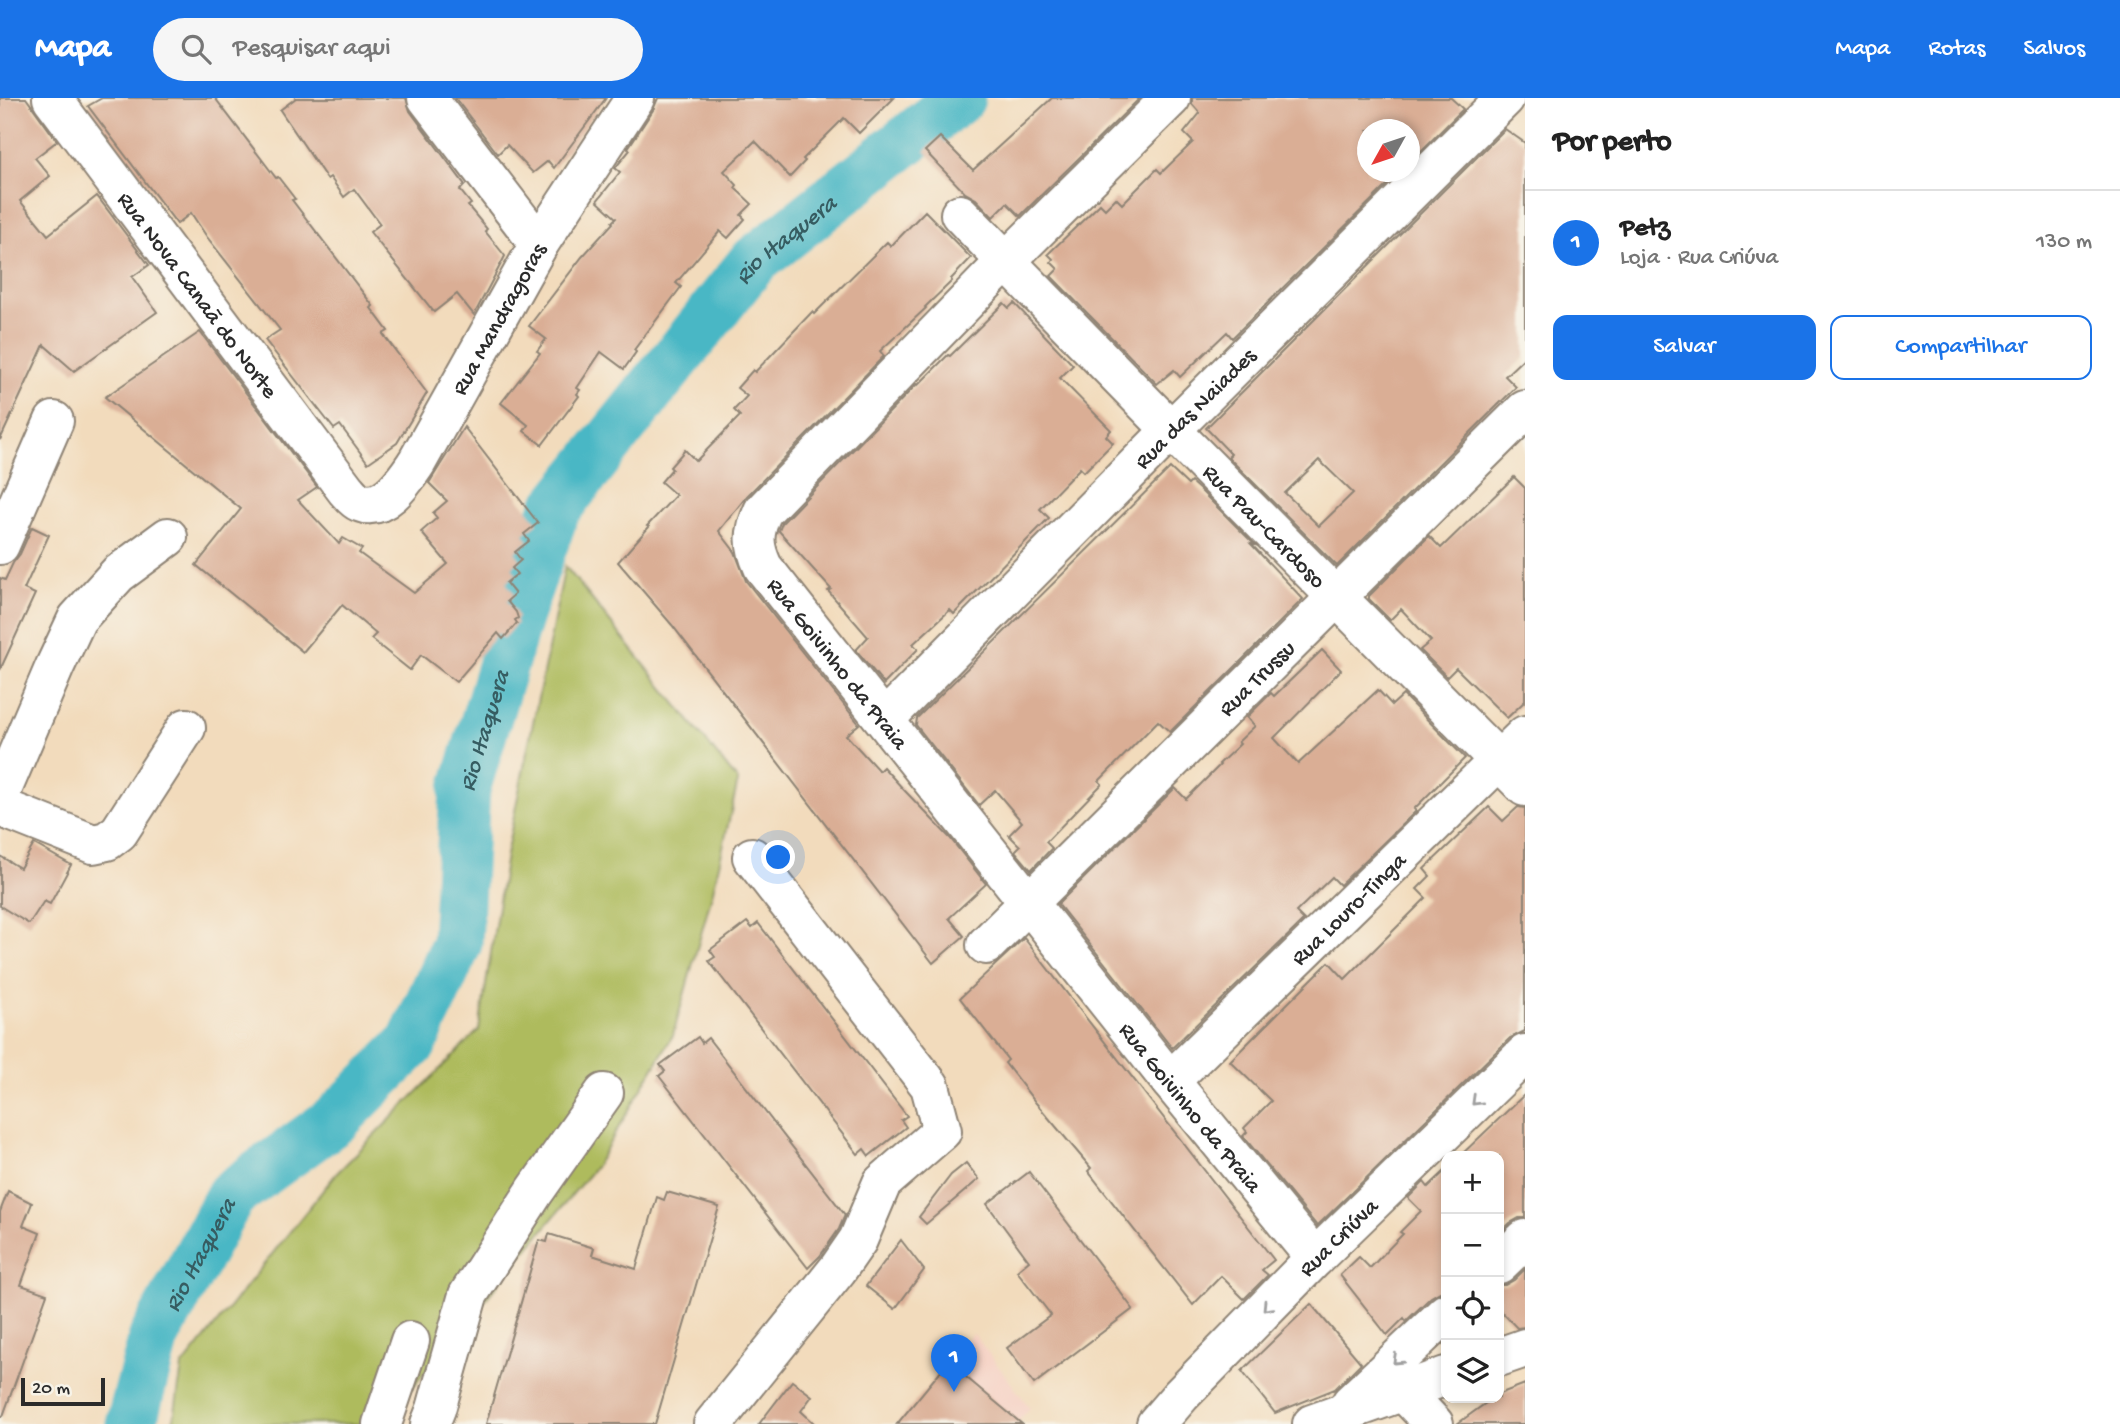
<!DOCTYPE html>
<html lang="pt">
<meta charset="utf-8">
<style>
:root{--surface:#fff;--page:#f6f6f6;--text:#222;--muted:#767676;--line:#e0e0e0;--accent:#1a73e8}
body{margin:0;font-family:"Gochi Hand",sans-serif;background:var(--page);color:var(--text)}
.controls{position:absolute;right:21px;bottom:21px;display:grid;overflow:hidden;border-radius:14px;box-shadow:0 4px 10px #0003}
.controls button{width:63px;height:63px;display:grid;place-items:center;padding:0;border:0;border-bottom:2px solid var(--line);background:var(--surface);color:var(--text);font:35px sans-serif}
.compass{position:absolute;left:1357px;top:21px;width:63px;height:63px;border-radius:50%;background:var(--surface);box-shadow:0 4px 10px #0003;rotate:230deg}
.scale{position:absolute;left:21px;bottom:18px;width:84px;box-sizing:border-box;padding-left:7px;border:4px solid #2b2b2b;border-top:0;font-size:19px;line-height:24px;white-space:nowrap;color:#2b2b2b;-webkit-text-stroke:5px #f7f3e8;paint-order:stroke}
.you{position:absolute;left:779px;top:760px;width:24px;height:24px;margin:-18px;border:5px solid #fff;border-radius:50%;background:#1a73e8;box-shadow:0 0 0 10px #1a73e833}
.badge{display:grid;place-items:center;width:46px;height:46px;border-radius:50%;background:var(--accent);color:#fff;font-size:23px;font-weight:700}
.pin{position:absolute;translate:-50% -58px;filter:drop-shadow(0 2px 4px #0008)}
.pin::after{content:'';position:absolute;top:37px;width:24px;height:21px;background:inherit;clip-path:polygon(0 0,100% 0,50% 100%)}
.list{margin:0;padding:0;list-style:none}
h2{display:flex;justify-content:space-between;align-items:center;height:91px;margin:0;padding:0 28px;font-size:30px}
h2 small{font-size:23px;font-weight:400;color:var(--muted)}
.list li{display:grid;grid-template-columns:46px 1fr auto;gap:21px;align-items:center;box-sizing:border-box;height:105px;padding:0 28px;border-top:2px solid var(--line)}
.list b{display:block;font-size:26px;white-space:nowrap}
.list p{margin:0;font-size:23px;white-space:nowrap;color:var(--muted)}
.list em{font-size:23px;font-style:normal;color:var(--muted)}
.actions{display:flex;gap:14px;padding:21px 28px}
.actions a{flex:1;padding:16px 0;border:2px solid var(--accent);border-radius:14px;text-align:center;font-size:24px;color:var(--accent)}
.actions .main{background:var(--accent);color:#fff}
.icon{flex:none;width:38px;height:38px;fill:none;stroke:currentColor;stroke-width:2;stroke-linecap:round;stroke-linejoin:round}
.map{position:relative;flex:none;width:1525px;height:1326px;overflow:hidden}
header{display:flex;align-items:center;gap:42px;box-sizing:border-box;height:98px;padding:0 35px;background:var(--accent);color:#fff}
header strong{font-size:33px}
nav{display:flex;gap:38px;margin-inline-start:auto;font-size:24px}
.search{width:490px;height:63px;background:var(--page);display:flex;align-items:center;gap:18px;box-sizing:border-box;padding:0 24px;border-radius:38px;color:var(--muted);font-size:26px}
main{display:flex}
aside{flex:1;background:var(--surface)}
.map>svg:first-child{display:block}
</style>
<header>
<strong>Mapa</strong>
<div class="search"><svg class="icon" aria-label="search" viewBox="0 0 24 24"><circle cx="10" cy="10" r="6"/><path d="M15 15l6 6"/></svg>Pesquisar aqui</div>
<nav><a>Mapa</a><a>Rotas</a><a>Salvos</a></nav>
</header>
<main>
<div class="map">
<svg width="1525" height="1326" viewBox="0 0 1525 1326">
<rect width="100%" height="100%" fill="#f7f3e8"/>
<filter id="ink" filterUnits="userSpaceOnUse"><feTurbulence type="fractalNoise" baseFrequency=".0143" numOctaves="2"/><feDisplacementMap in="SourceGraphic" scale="14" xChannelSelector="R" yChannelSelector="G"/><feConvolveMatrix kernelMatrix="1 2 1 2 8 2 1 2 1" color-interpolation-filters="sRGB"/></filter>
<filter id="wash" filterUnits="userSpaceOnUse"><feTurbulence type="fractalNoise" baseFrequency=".00686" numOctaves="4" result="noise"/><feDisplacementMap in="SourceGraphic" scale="28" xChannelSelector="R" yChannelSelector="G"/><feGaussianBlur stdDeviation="1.57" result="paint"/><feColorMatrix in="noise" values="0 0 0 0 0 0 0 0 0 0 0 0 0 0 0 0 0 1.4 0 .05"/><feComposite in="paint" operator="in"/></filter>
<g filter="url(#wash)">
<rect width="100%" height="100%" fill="#f2dbbc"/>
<path fill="#f6d2c5" d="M973,1235l57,75 -14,16h-119z"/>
<path fill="#aebb5d" stroke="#6c7344" stroke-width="2" d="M565,468l173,215 -25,110 -40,144 -77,131 -214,258h-209l9,-57 154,-193 143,-144 27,-175z"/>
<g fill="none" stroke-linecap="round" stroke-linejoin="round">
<path stroke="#4ab7c5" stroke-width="51" id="s1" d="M131,1326l23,-87 77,-142 104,-75 77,-77 45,-100 8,-154 53,-174 37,-105 198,-248 207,-164"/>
</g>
<g id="blocks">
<g fill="#daae95" fill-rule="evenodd">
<path d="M0,0h26l31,43 -22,17 15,18 -30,25 28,34 49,-39 52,69 -17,12 25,35 -83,59 -30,-26 -44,95z"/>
<path d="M102,0h113l61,80 2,-1 17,22 -3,1 81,106 -2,2 17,23 -5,3 44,59 -30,50 -29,20 -28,-38 -6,4 -69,-89 15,-10 -73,-93 -16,-24 -14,11 -89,-118z"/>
<path d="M296,0h110l4,13 55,74 -5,5 11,14 -3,2 19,23 -2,2 20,25 -31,59 -17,-21 -23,18 -64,-80 10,-8 -26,-35 -10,8 -14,-20 -3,2 -47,-69z"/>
<path d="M455,0h151l-52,70 -6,-7 -15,12 -26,-28 -9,9z"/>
<path d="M658,0h236l-35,35 -15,-15 -41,41 2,2 -15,16 -35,-36 -31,30 13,14 -2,3 17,16 -11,11 4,4 -17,19 -8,-7 -44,52 5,4 -47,63 2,2 -12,17 -23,-17 -24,36 3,2 -3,4 2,2 -37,49 -18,-14 4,-6 -27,-22 39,-50 -3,-2 9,-12 -17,-13 53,-69 31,-34 -1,-1 4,-4 -19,-17 23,-29 -5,-4 15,-18 -2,-2 25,-38z"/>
<path d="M1052,0h88l-120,118 -13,-13 -14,14 -17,-18 -11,-6 -40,-42 15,-14 33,33z"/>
<path d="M1192,0h259l12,11 -53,53v-32h-42v42h32l-168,166 -5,-6 -47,45 -6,-7 -17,14 -106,-108 7,-7 -7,-7 2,-3 -5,-5 52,-50 5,5 11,-11 6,6 35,-35 4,4 32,-31 -9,-9 16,-20 -8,-9z"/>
<path d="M1505,31l20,14v214l-20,19 11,11 -179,179 -109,-109 3,-3 -25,-26zM1319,362l34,33 -34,33 -34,-33z"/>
<path d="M925,113l46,47 -20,21 1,2 -27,26 1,1 -46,43 4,5 -137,140 -28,35 16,21 11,29 113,143 -13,11 33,36 4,-4 22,24 45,47 36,46 -37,34 15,18 -31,27 -261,-338 -54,-63 31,-35 -2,-1 29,-31 -15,-13 11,-13 -2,-2 15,-17 11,11 44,-45 -6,-6 13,-14 -10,-8 16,-18 2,2 57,-60 2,2 73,-72 4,4z"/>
<path d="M1004,205l5,5 5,-5 59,62 -13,13 51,52 -5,6 7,7 -29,29 -4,-4 -40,41 9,9 -95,96 -4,-4 -37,34 5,5 -34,35 -28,-34 12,-13 -40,-46 3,-2 -52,-58 3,-8 135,-139 1,1 30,-30 2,1z"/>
<path d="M200,234l117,155 -19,13 41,44 4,-6 19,11 -3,4 55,40 34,-29 -27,-32 16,-14 -4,-5 14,-12 -18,-18 35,-56 74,96 -14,11 5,7 -14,11 6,8 -9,8 5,6 -11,9 9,11 -8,7 9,11 2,6 -3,2 2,3 -14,16 -5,-6 -42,49 -35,-27 -11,15 -39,-31 5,-5 -34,-29 -39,47 -107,-87 45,-56 -136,-112z"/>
<path d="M1170,370l18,17 3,-3 9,8 55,55 -4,-1 52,55 -133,133 -12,-11 -59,60 3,3 -56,58 6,6 -21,22 -16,-19 5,-5 -11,-11 13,-13 -27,-32 -16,15 -63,-80 1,-7z"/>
<path d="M1514,379l11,11v213l-18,17 -51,-50 -9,9 -27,-27 11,-9 -30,-32 -11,11 -21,-21v-3l60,-60 12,12z"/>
<path d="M32,429l17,8 -25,54 11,5 -35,76v-92l5,2 8,-17 7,-9z"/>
<path d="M1322,552l19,20 -67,68 24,26 80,-74 14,15 11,-10 62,63 -51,51 2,2 -76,74 -8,-8 -36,35 8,8 -132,128 -114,-144 117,-116 11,11 34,-34 -1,-1 21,-20 -2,-2 17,-16 -8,-9 24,-24 3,3z"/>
<path d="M1489,709l14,14 15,-14 7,1v223l-15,7 -193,188 -74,-90 4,-4 -3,-4 27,-27 -41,-40 99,-99 16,17 81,-81 -9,-9 13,-13 -6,-7z"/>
<path d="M34,746l37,21 -21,39 -6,-3 -15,23 -29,-18v-50l20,12z"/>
<path d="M747,824l5,6 6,-5 149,193 -6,4 5,7 -37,29 -5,-7 -6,5 -149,-193 6,-4 -5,-7z"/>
<path d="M1024,840l250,322 -12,10 6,5 -24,24 -23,-23 -28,29 -105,-134 3,-3 -55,-65 -31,-40 3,-3 -48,-62z"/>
<path d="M698,939l4,6 6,-5 137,177 -6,14 -19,27 -12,12 -149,-192 6,-5 -5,-6z"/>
<path d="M1525,996v124h-6l-9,5 -11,11v-78h-39z"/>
<path d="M966,1065l13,16 -53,45 -7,-7 32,-42z"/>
<path d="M1446,1072v122h-6l-9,5 -25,24 -2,-3 -17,17 -47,-60 19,-18 11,11 33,-34 -3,-2 21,-21 -13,-13 16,-16 4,5z"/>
<path d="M1029,1074l104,137 -99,75 -27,-36 44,-33 -34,-44 12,-10 -42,-57z"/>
<path d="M8,1093l24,12 -9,23 17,7 -19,52 26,9 -44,122h-3v-204z"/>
<path d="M667,1094l52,15 -64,217h-169l53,-184 8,2 2,-8 45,14 -2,7 44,14 21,-72 7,3z"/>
<path d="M901,1142l23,30 -29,39 -29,-23z"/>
<path d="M1525,1171v58l-8,1 -18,-19v-24h6l9,-5z"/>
<path d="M1311,1206l50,59 -26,26 -60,24 -33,-42z"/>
<path d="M948,1264l44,37 30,25h-125z"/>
<path d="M792,1283l20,15 -11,15 14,13h-56z"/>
<path d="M1525,1286v40h-68l36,-26h6v-4z"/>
</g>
</g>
</g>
<g filter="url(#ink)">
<use href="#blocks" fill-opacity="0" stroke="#8e8374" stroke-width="2"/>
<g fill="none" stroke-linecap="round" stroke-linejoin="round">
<g stroke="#8e8374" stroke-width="42">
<g id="minor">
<path id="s2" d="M52,0l294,392c3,3 8,10 13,12 26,11 47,-24 58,-40l122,-218 96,-146"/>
<path d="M427,0l112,146"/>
<path id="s3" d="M1171,0l-165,163 -243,250c-10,22 -10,34 0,56l407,514 145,177"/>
<path id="s4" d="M960,116l211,216 354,357"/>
<path d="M0,447l54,-124"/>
<path id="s5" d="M885,621l286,-289 334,-332"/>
<path d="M0,697l55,-129 22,-47 41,-45 50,-37"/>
<path d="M0,709l93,37 14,-3 12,-9 67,-104"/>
<path id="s6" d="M986,847l539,-535"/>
<path id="s7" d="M1170,983l355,-346"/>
<path d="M1499,1166l26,-25"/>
<path d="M1499,1259l26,-9"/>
<path d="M1403,1293l31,33"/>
<path d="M1351,1305l95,-90"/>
<path d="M382,1326l28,-83"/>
<path d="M430,1326l6,-15 32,-114 67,-104 69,-98"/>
<path d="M713,1326l125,-155 20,-29 24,-57 60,-52 -12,-45 -178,-229"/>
<path id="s8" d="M1156,1326l25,-29 134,-137 210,-204"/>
<path d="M1312,1326l134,-48"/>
</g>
</g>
<use href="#minor" stroke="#fff" stroke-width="38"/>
</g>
<defs><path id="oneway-chevron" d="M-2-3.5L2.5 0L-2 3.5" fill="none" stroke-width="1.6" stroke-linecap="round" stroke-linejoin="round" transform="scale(1.75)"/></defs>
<g stroke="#a0a0a0">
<use href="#oneway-chevron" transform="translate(1476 1003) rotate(136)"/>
<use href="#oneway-chevron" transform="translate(1267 1209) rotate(134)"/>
<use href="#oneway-chevron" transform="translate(1397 1262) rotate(137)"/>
</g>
</g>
<g text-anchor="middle" stroke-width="5" stroke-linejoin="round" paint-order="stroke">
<g font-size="23" fill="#2b2b2b" stroke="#f7f3e8">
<text dy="8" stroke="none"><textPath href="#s2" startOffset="245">Rua Nova Canaã do Norte</textPath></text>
<text dy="8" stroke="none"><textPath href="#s2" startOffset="749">Rua Mandragoras</textPath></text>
<text dy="8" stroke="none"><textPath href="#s5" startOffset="439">Rua das Naiades</textPath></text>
<text dy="8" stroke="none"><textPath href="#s4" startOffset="436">Rua Pau-Cardoso</textPath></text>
<text dy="8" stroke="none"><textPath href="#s3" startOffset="761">Rua Goivinho da Praia</textPath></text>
<text dy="8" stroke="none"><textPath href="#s6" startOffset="380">Rua Trussu</textPath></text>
<text dy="8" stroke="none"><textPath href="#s7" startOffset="248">Rua Louro-Tinga</textPath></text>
<text dy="8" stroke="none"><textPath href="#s3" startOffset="1328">Rua Goivinho da Praia</textPath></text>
<text dy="8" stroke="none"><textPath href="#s8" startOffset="261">Rua Criúva</textPath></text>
</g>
<g font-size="24" font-style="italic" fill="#365c61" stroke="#f7f3e8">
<text dy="8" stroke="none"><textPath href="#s1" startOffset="1402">Rio Itaquera</textPath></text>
<text dy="8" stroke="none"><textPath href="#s1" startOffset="814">Rio Itaquera</textPath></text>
<text dy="8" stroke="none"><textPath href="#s1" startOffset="184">Rio Itaquera</textPath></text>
</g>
</g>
</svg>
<div class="controls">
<button>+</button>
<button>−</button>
<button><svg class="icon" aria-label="locate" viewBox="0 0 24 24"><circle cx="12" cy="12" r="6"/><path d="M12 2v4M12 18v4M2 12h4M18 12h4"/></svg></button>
<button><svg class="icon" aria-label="layers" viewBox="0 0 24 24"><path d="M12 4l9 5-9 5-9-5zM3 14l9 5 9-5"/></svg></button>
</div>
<svg class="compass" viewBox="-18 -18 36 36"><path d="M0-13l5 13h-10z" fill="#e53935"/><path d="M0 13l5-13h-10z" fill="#767676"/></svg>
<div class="scale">20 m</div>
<div class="you"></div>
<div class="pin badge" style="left:954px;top:1294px">1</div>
</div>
<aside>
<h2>Por perto<small></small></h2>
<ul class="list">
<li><span class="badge">1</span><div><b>Petz</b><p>Loja · Rua Criúva</p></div><em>130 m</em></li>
</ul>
<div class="actions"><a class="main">Salvar</a><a>Compartilhar</a></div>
</aside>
</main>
